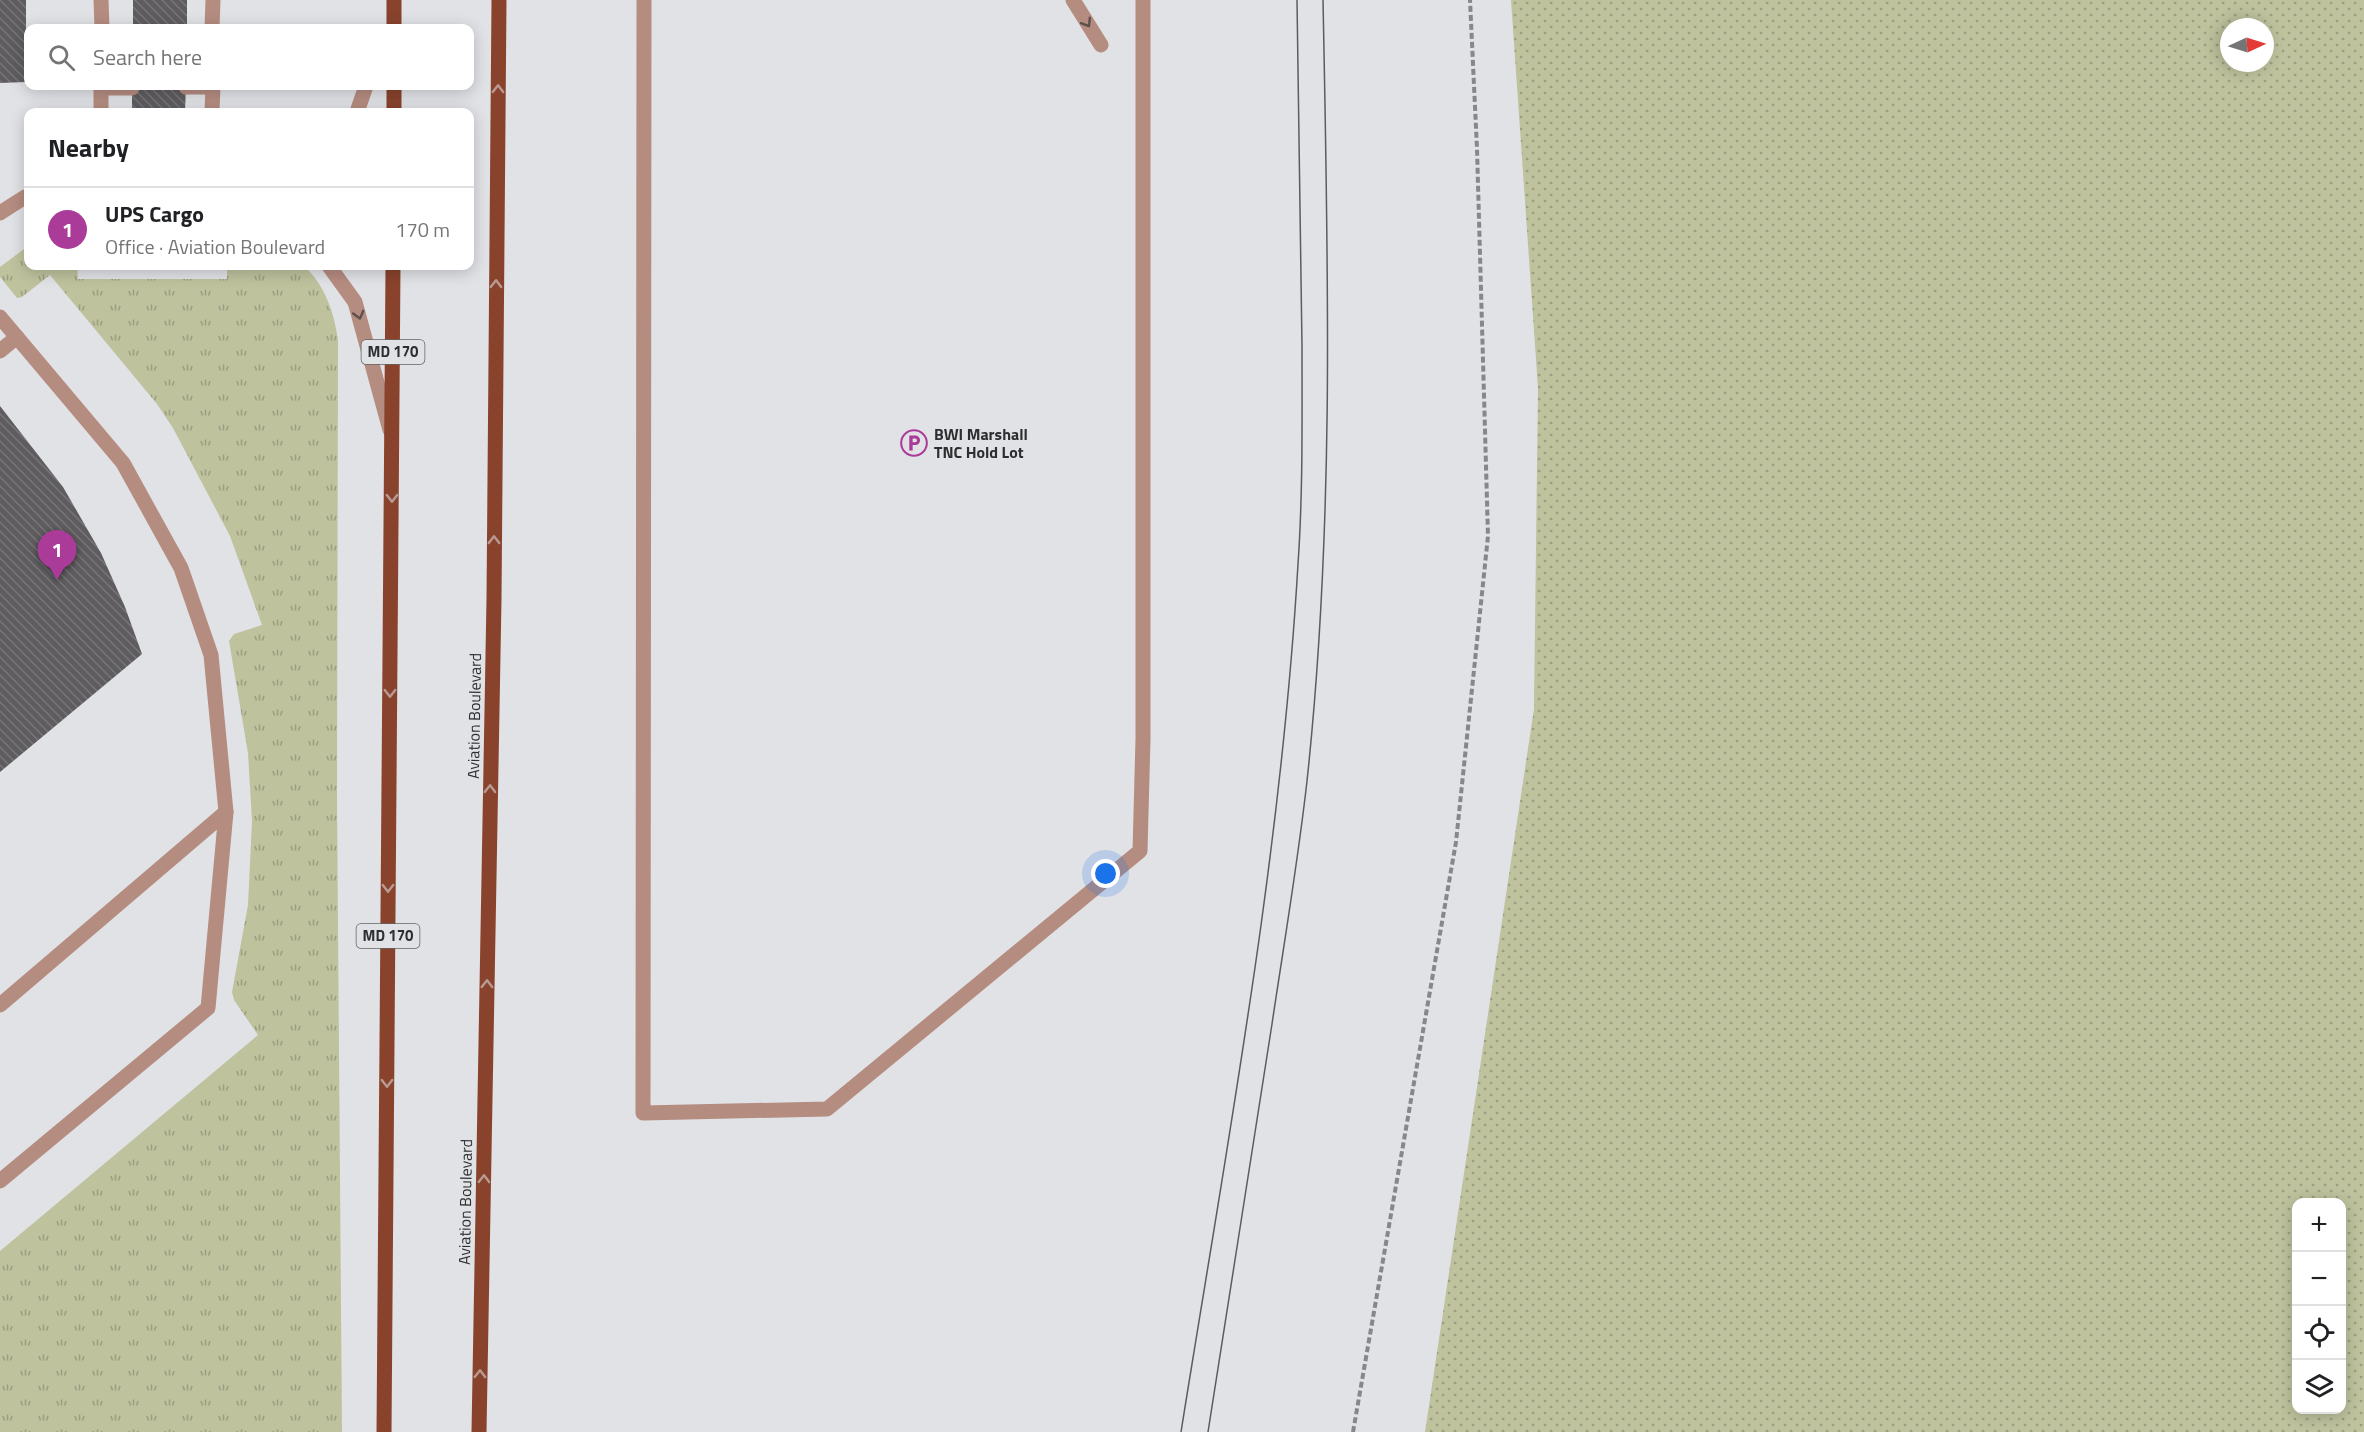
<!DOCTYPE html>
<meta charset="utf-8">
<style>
:root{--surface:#fff;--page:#f6f6f6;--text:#202124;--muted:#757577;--line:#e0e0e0;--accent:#ab3b98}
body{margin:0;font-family:"Titillium Web",sans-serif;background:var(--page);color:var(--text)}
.controls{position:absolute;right:18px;bottom:18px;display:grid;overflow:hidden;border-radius:12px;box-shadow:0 3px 15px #0003}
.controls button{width:54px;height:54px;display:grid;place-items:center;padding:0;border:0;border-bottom:2px solid var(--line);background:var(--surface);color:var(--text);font:30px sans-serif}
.compass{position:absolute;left:2220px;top:18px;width:54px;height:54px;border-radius:50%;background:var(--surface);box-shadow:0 3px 15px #0003;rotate:86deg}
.you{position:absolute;left:1106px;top:874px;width:21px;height:21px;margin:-15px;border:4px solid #fff;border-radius:50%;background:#1a73e8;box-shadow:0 0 0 9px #1a73e833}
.badge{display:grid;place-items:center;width:39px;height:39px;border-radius:50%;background:var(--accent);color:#fff;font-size:20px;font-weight:700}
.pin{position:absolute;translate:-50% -50px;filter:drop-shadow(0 2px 3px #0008)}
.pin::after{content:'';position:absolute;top:32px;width:21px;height:18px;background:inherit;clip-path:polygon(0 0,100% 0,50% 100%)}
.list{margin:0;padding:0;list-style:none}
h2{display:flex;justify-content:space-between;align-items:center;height:78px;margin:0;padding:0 24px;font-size:26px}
h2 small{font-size:20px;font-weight:400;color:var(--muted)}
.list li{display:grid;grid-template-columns:39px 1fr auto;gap:18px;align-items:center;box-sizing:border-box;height:84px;padding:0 24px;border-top:2px solid var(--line)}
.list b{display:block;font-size:22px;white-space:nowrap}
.list p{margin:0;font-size:20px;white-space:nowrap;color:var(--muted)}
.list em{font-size:20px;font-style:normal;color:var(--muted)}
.icon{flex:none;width:33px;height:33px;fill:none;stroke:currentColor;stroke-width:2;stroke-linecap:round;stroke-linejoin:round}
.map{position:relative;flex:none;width:2364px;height:1432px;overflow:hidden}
.search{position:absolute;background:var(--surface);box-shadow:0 3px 15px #0003;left:24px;top:24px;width:450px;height:66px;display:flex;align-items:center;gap:15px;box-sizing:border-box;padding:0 21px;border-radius:12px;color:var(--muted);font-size:22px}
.panel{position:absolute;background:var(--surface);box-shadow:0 3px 15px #0003;left:24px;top:108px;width:450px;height:162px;border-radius:12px}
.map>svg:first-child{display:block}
</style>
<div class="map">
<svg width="2364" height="1432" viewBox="0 0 2364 1432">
<defs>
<pattern id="grass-tufts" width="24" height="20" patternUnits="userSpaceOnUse" patternTransform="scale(1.5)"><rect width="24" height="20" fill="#bec29d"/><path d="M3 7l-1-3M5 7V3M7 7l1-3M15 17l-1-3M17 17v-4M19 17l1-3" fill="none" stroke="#9b9e80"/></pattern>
<pattern id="park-dots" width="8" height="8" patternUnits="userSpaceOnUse" patternTransform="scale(1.5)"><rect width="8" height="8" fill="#bec29d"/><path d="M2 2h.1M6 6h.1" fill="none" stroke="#9b9e80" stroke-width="1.8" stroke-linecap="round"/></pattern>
<pattern id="building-back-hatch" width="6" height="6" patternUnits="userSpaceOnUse" patternTransform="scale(1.5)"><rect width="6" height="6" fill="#5e5c5f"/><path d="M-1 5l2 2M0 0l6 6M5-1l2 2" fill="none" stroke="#767578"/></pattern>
</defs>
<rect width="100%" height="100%" fill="#e1e2e6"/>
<path fill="url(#grass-tufts)" d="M28,246v20h49l1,13h149v-13h77c21,19 30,46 34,74l-1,457 5,635h-342v-181l258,-216 -24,-35 -2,-8 16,-87 4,-84 -4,-68 -19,-112 5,-7 28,-9 -32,-89 -57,-108 -16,-24 -107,-129 -28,22 -5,1 -17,-21v-10z"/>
<path fill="url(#park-dots)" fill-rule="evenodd" d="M1511,0h853v1432h-939l109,-723 4,-321zM2229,27h36v36h-36zM2296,1202h46v208h-46z"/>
<g fill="url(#building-back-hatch)">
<path d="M0,0h26v82l-26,1z"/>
<rect x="133" y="0" width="54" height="28"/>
<path d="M132,86h54l-1,26h-53z"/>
<path d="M0,406l63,81 38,66 24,54 17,47 -142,118z"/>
</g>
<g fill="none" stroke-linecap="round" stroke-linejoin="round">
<path stroke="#868789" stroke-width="4" stroke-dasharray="6 3" stroke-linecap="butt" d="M1353,1432l103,-590 32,-306 -11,-387 -7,-149"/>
<g stroke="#b58c80" stroke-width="15">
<path d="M101,0l1,28"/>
<path d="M644,0l-1,1113 184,-4 313,-258 3,-112v-739"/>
<path d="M1073,0l28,45"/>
<path d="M212,28l1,-28"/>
<path d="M186,87h27"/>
<path d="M101,88h31"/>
<path d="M101,112v-26"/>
<path d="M212,112l1,-26"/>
<path d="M357,112l9,-26"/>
<path d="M0,213l25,-16h3"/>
<path d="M329,266l26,36 35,128"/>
<path d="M0,317l123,146 58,105 30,87 15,157 -18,196 -208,173"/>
<path d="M0,351l17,-14"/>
<path d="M0,1005l226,-193"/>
</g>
<g stroke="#89432d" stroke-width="15">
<path d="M394,28v-28"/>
<path d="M394,112v-26"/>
<path d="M384,1432l9,-1166"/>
<path d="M479,1432l15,-833 5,-599"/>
</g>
<g stroke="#5b5c5e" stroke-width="1.5">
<path d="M1181,1432c46,-288 100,-576 117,-868 5,-72 4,-144 4,-217 -1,-115 -3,-231 -5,-347"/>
<path d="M1208,1432c21,-136 43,-272 64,-408 12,-81 26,-162 35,-243 28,-260 21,-521 16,-781"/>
</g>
</g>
<defs><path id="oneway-chevron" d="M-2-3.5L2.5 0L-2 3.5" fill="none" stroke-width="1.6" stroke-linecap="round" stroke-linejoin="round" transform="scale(1.5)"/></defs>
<g stroke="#5d4f4b">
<use href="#oneway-chevron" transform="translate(1087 23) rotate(58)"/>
<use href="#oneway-chevron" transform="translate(359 315) rotate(75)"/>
</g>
<g stroke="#b99a93">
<use href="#oneway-chevron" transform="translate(498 89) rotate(-89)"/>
<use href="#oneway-chevron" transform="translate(496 284) rotate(-89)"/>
<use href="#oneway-chevron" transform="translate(392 498) rotate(90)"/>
<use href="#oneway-chevron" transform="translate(494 540) rotate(-90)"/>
<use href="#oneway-chevron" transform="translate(390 693) rotate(90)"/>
<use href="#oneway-chevron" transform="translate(490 789) rotate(-89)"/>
<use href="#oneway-chevron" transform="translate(388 888) rotate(90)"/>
<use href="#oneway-chevron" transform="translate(487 984) rotate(-89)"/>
<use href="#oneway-chevron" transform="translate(387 1083) rotate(90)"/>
<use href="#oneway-chevron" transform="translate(484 1179) rotate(-89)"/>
<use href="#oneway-chevron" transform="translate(480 1374) rotate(-89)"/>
</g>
<defs>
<g id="parking-ring" transform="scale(1.35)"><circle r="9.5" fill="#e1e2e6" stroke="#ab3b98" stroke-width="1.5"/><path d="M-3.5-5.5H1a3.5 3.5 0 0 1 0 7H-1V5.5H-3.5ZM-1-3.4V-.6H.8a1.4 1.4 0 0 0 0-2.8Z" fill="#ab3b98"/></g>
</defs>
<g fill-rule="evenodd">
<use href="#parking-ring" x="914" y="443"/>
</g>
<g text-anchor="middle" stroke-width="6" stroke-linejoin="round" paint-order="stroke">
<g fill="#e1e2e6" stroke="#636466" stroke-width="1.5">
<rect x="361.5" y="340" width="63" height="24" rx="4.5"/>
<rect x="356.5" y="924" width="63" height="24" rx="4.5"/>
</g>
<g font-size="15" font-weight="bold" fill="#2d2e2f">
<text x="393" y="357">MD 170</text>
<text x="388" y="941">MD 170</text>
</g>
<g font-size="16" font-weight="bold" fill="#2d2e2f" stroke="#e1e2e6" text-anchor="start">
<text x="934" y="440">BWI Marshall<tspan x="934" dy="18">TNC Hold Lot</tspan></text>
</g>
<g font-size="16" fill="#2d2e2f" stroke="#e1e2e6">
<text transform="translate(474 716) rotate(-89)" y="6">Aviation Boulevard</text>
<text transform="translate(465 1202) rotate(-89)" y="6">Aviation Boulevard</text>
</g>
</g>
</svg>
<div class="controls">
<button>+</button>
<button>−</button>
<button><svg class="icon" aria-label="locate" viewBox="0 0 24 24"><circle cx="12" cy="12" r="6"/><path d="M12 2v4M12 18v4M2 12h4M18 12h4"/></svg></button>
<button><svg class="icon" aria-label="layers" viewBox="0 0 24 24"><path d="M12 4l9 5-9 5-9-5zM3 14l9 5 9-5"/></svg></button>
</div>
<svg class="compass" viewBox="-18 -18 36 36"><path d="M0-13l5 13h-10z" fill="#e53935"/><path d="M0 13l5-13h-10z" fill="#757577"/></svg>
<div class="you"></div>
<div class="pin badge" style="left:57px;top:580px">1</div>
<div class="search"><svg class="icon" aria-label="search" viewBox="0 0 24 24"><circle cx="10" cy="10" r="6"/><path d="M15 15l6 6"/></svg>Search here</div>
<section class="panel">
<h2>Nearby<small></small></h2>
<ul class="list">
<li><span class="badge">1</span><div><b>UPS Cargo</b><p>Office · Aviation Boulevard</p></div><em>170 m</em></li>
</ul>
</section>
</div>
